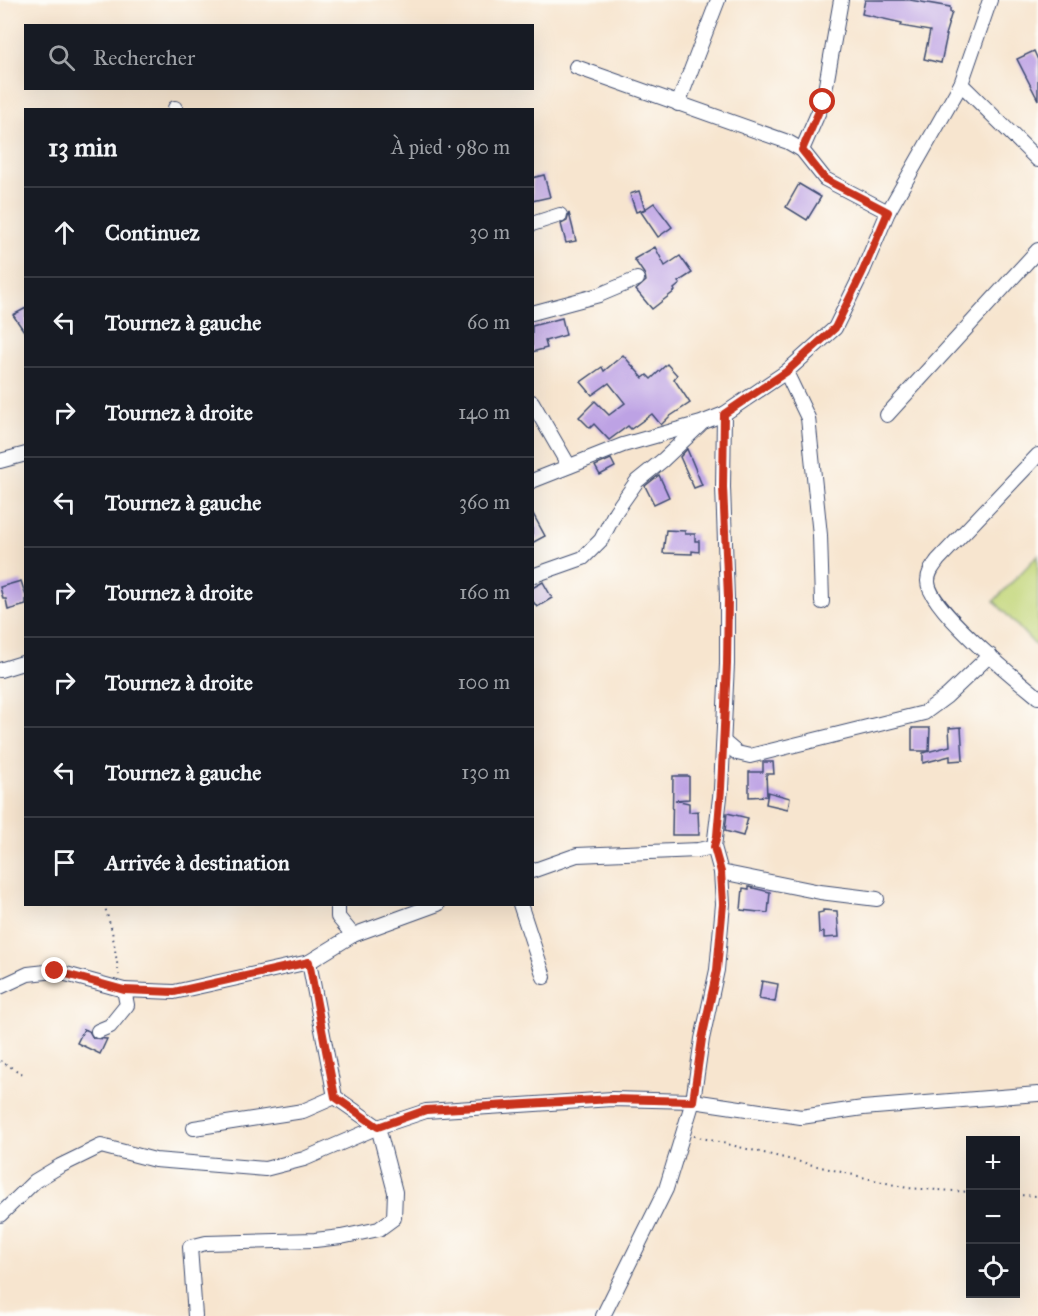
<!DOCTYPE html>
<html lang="fr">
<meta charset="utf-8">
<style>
:root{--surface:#171b24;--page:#242831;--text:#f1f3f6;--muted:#9ea1a6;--line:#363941}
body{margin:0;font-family:"IM FELL Great Primer",serif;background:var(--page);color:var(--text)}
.controls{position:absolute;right:18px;bottom:18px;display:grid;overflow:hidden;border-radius:0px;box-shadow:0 6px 24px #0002}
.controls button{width:54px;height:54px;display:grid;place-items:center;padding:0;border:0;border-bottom:2px solid var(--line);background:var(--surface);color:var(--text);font:30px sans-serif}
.stop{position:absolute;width:18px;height:18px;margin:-14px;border:4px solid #c8321e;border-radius:50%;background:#fff}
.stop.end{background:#c8321e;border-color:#fff;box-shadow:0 2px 6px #0008}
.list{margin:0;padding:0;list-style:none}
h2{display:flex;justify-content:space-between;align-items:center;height:78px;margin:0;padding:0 24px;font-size:26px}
h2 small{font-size:20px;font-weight:400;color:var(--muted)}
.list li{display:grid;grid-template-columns:39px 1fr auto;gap:18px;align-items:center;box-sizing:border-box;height:90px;padding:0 24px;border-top:2px solid var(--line)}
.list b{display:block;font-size:22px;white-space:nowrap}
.list em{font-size:20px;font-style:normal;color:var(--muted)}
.icon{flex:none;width:33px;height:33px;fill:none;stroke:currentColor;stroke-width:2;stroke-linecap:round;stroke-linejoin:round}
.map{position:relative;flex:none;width:1038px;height:1316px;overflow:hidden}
.search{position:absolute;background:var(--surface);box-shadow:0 6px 24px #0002;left:24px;top:24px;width:510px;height:66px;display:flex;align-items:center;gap:15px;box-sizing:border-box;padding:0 21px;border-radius:0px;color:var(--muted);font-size:22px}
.panel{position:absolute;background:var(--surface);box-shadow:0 6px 24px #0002;left:24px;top:108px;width:510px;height:798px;border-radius:0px}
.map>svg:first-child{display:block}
</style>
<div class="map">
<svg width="1038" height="1316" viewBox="0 0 1038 1316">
<rect width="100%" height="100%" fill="#fdfcf7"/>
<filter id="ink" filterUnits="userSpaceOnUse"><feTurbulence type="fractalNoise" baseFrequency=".0167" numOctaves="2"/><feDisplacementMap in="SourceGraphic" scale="12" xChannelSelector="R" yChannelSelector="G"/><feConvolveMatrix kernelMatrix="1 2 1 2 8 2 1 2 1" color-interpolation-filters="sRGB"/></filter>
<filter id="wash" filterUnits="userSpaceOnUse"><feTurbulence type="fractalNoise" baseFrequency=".008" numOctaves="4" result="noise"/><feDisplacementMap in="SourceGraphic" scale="24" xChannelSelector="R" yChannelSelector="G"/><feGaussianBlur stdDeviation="1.35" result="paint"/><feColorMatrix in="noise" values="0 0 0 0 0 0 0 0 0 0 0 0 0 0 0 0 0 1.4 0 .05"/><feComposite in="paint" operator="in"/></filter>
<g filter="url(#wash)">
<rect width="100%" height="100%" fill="#f7e5cf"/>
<path fill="#c2d679" stroke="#6e826c" stroke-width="1.5" d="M1038,555v93l-44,-47z"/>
<g id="blocks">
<g fill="#bda2e4">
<path d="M865,0h45l40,7v5h2l-7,23h2l-6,28 -17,-4 6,-28 -29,-5 1,-3 -40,-9z"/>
<path d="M1034,51l4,9v40l-21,-41z"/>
<path d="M544,175l6,22 -18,4v-23z"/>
<path d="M799,184l22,13 -14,23 -21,-13z"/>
<path d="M639,191l6,18 -9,3 -6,-18z"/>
<path d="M654,203l18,24 -14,10 -17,-25z"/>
<path d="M569,213l7,28 -10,2 -5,-19 6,-3z"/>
<path d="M655,247l10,19 15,-10 12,17 -14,9 2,2 -6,5 1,2 -23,18 -16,-19 10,-9 -1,-6 -11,-16z"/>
<path d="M26,308v26l-13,-19z"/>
<path d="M562,318l4,17 -21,6 2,7 -15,4v-26z"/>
<path d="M623,355l20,23 4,-3 4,4 16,-15 10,11 -3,4 16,24 -21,14 -8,8 -9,-11 -21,15 -3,-3 -19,14 -15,-16 -4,4 -11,-11 16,-16 14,14 16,-12 -16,-20 -17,12 -11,-13 21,-15 2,4z"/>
<path d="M687,449l15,36 -8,3 -14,-31z"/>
<path d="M611,459l4,8 -15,8 -5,-9z"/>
<path d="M659,475l10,22 -15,7 -9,-18z"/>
<path d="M532,512l13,24 -13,7z"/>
<path d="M666,530l19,1v3h10v7h4v11l-7,-1v3l-29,-1z"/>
<path d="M21,581l5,15v9l-18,5 -2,-11h-3l-3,-12z"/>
<path d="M543,582l9,16 -15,9 -5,-7v-12z"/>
<path d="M961,727l2,33 -13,1v-5l-27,7v-10l27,-7 -1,-18z"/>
<path d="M912,728h18l-1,23h-17z"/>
<path d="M763,762h10l1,12h-8l1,22 -18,1v-25h14z"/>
<path d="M673,776h16v23l-14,1 14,3v9l9,-1 1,24h-27z"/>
<path d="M768,792l22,6 -2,11 -22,-5z"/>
<path d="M727,813l21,5 -5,18 -18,-5z"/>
<path d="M749,887l21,5 -2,21 -27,-3 2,-22 6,1z"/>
<path d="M823,910l14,1 2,26 -15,1v-6l-5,1 -1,-20 5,-1z"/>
<path d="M762,981l16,3 -3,18 -16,-3z"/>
<path d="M84,1029l5,2 4,7 14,1 -7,15 -23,-11z"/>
</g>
</g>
</g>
<g filter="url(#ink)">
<use href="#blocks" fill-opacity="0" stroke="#3c4a6f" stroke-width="1.5"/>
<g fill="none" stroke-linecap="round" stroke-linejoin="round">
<g stroke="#3c4a6f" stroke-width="16">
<g id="street">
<path d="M576,67l212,75 14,8 23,29 63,33"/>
<path d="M961,84l77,76"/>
<path d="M678,104l40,-104"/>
<path d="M175,108l1,2"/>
<path d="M802,150l21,-48 18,-102"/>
<path d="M532,224l28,-9"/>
<path d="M532,313l67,-18 38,-16"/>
<path d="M786,372l22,46 12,117 2,67"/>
<path d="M532,402l37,64"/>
<path d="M887,415l151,-165"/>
<path d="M1038,455l-100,105c-5,7 -10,12 -10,21 -1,26 88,98 110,116"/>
<path d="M0,461l26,-7"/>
<path d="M532,481l91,-36 78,-22 23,-9 62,-42 49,-44 28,-57 25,-59 73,-128 29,-84"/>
<path d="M532,576l51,-18 18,-18 15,-29 21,-30 26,-21 37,-35"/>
<path d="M0,670l26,-8"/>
<path d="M724,742l13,11 13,3 174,-43 23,-17 43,-41"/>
<path d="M532,871l45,-16 121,-5 16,-3"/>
<path d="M721,872l99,20 57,7"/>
<path d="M338,904v13l15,18"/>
<path d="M520,904l24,73"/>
<path d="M0,987l28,-13 27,-3 69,19"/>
<path d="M98,1031l12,-5 17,-21 -3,-15 50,2 135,-30 44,-27 85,-31"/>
<path d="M194,1128l109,-17 32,-14"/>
<path d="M0,1215l35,-34 25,-15 41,-20 54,14 110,9 39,-10 74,-32 48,-16 186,-12 81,2 108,16 62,-9 175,-14"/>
<path d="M195,1316l-5,-69 16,-4 109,-3 26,-3 38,-8 15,-11 1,-26 -17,-65 -43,-30 -26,-135"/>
<path d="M603,1316l63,-127 27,-88 9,-62 15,-69 6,-66 -2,-32 -7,-25 7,-58 6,-125v-67l-4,-110 1,-73"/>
</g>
</g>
<g stroke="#3c4a6f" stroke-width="2" stroke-dasharray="1.5 4.5" stroke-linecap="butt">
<path d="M104,904l8,27 7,44"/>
<path d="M0,1061l23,13"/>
<path d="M694,1136l213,52 63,4"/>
<path d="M1016,1195l22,1"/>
</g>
<use href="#street" stroke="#fff" stroke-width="14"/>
</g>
</g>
<g fill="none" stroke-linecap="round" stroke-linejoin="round" filter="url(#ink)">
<path stroke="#c8321e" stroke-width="8" d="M55,971l69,19 50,2 135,-30 26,135 43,30 48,-17 186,-11 81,2 9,-62 15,-69 6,-66 -2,-32 -7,-25 3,-11 4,-47 6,-125 1,-67 -5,-110 1,-73 62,-42 49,-44 28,-57 25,-59 -63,-33 -23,-29 21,-48"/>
</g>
</svg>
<div class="controls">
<button>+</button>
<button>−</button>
<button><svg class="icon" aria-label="locate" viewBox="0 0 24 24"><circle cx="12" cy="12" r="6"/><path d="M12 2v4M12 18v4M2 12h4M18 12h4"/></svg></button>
</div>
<div class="stop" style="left:823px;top:102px"></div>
<div class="stop end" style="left:55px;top:971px"></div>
<div class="search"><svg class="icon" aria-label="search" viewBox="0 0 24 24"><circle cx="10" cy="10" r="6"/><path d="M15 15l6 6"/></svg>Rechercher</div>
<section class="panel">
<h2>13 min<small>À pied · 980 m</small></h2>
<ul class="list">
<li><svg class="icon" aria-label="ahead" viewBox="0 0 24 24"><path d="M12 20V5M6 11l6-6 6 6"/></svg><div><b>Continuez</b></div><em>30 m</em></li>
<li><svg class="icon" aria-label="left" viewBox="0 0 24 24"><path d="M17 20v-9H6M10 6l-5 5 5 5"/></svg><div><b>Tournez à gauche</b></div><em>60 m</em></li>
<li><svg class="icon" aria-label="right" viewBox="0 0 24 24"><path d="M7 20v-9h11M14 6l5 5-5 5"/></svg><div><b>Tournez à droite</b></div><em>140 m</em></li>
<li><svg class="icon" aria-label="left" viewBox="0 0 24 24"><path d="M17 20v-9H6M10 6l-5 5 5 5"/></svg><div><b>Tournez à gauche</b></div><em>360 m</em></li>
<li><svg class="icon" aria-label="right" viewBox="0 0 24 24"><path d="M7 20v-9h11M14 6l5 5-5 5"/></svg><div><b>Tournez à droite</b></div><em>160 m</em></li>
<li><svg class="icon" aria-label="right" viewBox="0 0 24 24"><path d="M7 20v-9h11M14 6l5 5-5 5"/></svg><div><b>Tournez à droite</b></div><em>100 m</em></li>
<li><svg class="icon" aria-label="left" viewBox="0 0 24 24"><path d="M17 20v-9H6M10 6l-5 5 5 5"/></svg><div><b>Tournez à gauche</b></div><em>130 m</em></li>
<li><svg class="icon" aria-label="arrive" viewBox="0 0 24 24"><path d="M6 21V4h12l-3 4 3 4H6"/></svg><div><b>Arrivée à destination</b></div></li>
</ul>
</section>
</div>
